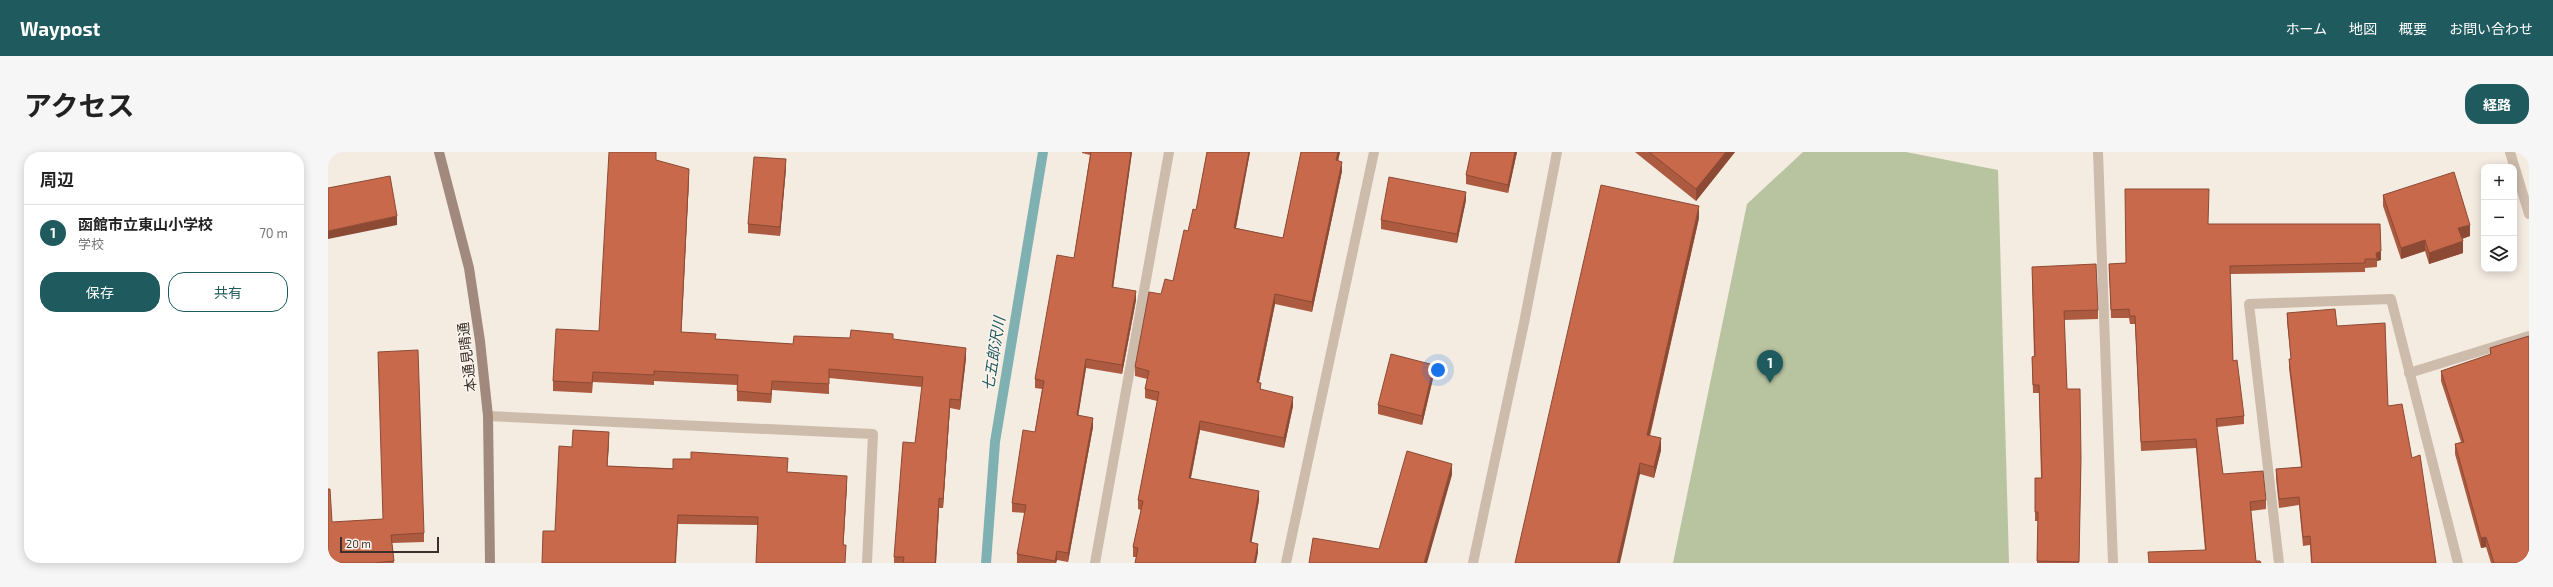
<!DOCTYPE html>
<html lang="ja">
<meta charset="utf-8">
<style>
:root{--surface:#fff;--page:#f6f6f6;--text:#222;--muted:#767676;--line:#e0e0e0;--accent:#1f5a5e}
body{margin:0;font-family:"Exo 2","Noto Sans JP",sans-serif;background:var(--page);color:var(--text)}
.controls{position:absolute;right:12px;top:12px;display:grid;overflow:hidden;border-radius:8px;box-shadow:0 2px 10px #0003}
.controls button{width:36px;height:36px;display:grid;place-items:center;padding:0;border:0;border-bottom:1px solid var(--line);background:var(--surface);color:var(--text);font:20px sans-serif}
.scale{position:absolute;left:12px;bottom:10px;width:99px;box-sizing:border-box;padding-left:4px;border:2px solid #3b302b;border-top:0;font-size:11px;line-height:14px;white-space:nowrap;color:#3b302b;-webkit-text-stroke:3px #fbf5ee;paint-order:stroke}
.you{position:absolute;left:1110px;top:218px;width:14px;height:14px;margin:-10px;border:3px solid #fff;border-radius:50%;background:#1a73e8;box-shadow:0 0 0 6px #1a73e833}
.badge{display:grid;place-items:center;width:26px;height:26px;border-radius:50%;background:var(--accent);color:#fff;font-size:13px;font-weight:700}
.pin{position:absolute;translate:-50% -33px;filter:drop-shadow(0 1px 2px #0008)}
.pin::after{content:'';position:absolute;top:21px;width:14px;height:12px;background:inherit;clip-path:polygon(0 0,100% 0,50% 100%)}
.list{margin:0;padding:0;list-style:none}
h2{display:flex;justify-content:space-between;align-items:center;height:52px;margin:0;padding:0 16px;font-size:17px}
h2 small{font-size:13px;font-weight:400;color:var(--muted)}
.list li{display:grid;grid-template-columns:26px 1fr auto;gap:12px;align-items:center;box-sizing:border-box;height:56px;padding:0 16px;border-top:1px solid var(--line)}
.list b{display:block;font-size:15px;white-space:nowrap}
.list p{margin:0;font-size:13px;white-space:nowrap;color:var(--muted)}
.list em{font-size:13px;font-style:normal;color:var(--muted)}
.actions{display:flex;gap:8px;padding:12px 16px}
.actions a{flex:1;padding:9px 0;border:1px solid var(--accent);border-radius:16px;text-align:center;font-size:14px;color:var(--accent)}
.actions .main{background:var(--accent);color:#fff}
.icon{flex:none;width:22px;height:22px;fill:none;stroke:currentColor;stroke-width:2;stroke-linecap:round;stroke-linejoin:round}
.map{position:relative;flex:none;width:2201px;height:411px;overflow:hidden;border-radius:16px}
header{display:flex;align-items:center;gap:24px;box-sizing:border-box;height:56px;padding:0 20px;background:var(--accent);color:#fff}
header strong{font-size:19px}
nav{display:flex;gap:22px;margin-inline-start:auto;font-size:14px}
.intro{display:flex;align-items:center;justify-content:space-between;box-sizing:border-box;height:96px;padding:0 24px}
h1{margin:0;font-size:28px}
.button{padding:10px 18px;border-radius:16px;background:var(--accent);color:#fff;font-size:14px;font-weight:700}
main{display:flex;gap:24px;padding:0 24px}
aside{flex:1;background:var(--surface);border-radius:16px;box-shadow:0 2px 10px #0003}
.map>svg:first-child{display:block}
</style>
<header>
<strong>Waypost</strong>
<nav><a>ホーム</a><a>地図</a><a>概要</a><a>お問い合わせ</a></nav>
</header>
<div class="intro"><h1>アクセス</h1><a class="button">経路</a></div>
<main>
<aside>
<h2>周辺<small></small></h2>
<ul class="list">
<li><span class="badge">1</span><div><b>函館市立東山小学校</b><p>学校</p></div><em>70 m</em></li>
</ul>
<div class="actions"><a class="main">保存</a><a>共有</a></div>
</aside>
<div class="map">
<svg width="2201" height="411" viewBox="0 0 2201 411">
<rect width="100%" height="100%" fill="#f4ebe1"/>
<path fill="#b8c4a0" d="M1475,0h103l92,18 11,393h-336l74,-359z"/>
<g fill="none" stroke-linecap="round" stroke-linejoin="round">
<path stroke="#7fb0b2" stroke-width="10" d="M658,411l9,-121 48,-290"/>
<path stroke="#cdbbac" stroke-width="10" d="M2081,221l120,-37"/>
<g stroke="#cdbbac" stroke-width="10">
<path d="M1770,0l15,411"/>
<path d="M2182,0l19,62"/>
<path d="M160,264l385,18 -6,129"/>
<path d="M767,411l74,-411"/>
<path d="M958,411l88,-411"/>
<path d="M1145,411l51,-240 33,-171"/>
<path d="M1951,411l-30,-259 142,-5 67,264"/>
</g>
<path stroke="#a18a7d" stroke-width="10" d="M111,0l30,116 11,73 8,75 2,147"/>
</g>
<g fill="#ac5a40">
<path d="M754,0h50l-19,135 23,13 -14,74 -36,-6 -8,47 15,12 -25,135 -11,-2 -1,3h-39v-9l8,-41 -13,-1v-9l23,-71 7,-43 -7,-1v-9l39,-121 16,-103 -8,-2z"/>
<path d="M879,0h43l-14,76 47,10 18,-86h39l-2,9 4,10 -30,141 -37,-8 -16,78 2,8 32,16 -9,42 -84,-18 -9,48 68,22 -8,42 7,11 -122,4h-3v-10l8,-37 -3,-1v-9l19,-99 -12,-3v-9l2,-10 -12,-3v-9l26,-73 12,-13 15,-50 8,-21z"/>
<path d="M1143,0h46l-9,41 -42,-9v-9z"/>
<path d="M1307,0h100l-39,49z"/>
<path d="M328,8l33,19 -8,153 35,7 77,5 57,-6 43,2 73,18 -6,52 -10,-2 -7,100h-4l-3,55h-42v-6l21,-114 7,-56 -93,-9v16l-57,-4 -1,13 -34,-2v-16l-83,-4v4l-61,-3 -1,11 -39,-2v-10l46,-50z"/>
<path d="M458,16l-6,68 -32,-3v-9z"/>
<path d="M2055,43l87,41 -8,3 1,14 -34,11 -4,-13 -24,8 -18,-53z"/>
<path d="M1138,48l-9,43 -76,-14v-9z"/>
<path d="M1371,66l-49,218 11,14 -7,28 -14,-4 -125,89z"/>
<path d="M1881,72l172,36 -4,1v6l-12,1v4l-135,2 3,87 11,55v8l-27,3 6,47 43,26v9l-15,2 5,50 5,2 -56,-13 -9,-102 -55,3 -6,-127h-5l-1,-6h-18l-2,-54 17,-1z"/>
<path d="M1704,123l66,35v9l-34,1 3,69 14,78 -2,96h-42l1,-42h-3v-43h6l-2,-85h-6l-1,-36 2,-1z"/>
<path d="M1959,161l50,13 51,80 24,52 24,105h-125l-1,-18 -7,1 -4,-41 -20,3 -3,-30v-9l25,-2 -12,-99v-9h2l-4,-37z"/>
<path d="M2201,184v227h-38l-5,-16 -5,1 -26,-94v-10l6,-2 -20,-61v-10l49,-16v-7z"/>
<path d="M1106,222l-12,51 -44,-11v-9z"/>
<path d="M281,289l-2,25 181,6 59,12 -4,61 3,9 -88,-29 -80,-1 -2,39h-134l13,-32 17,-84z"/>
<path d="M4,370l92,11v9l-32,1 2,20h-66z"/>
</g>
<g fill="#8c4a34">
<path d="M803,0h1l-20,144v-9z"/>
<path d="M921,0h1l-16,85v-9z"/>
<path d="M1010,0h2l-4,18v-10z"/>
<path d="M1187,0h2l-9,41v-8z"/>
<path d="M1398,0h9l-39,49v-12z"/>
<path d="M458,7v9l-6,68v-9z"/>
<path d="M1014,10v9l-30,141v-10z"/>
<path d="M361,17v10l-8,163v-10z"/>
<path d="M1138,40v8l-9,43v-9z"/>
<path d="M1371,54v12l-52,229v-12z"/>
<path d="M69,64v9l-69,14v-8z"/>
<path d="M2142,73v11l-12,4v-12z"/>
<path d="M2097,88v11l-24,8v-11z"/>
<path d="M2135,89v12l-34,11v-11z"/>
<path d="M2053,99v9l-4,1 -1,-8z"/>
<path d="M808,139v9l-14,74v-9z"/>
<path d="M947,142v10l-18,87v-9z"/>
<path d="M638,196v10l-6,52v-10z"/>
<path d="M758,207v9l-9,56v-9z"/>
<path d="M1106,213v9l-12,51v-9z"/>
<path d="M444,229v9l-1,13v-9z"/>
<path d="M965,245v9l-9,42v-10z"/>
<path d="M622,247v9l-7,100v-9z"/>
<path d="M765,266v9l-25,135v-9z"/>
<path d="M872,269v9l-11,57v-9z"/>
<path d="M281,280v9l-2,34v-9z"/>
<path d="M1333,286v12l-7,28v-11z"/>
<path d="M1312,311v11l-20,89h-3z"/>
<path d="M1124,312v11l-25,88h-3z"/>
<path d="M519,324v8l-4,70v-9z"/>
<path d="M931,339v9l-9,51v-9z"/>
<path d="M611,346v10l-3,55h-1z"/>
<path d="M2158,385v10l-5,1v-10z"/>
<path d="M930,392v9l-2,10h-2z"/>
<path d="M729,399v9l-1,3h-1z"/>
</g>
<g fill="#c8694b" stroke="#8c4a34">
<path d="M281,0h47v8l33,9 -8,163 35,2 -1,5 78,5 1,-8 56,2 1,-8 42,4v5l73,9 -6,52 -10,-1 -7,100 -4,-1 -4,65h-32l1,-6h-10l9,-115 12,1 8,-66 -94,-8v15l-57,-3 -1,13 -34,-3 1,-16 -84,-4v4l-61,-3 -1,11 -39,-2 3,-52 43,2z"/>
<path d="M763,0h40l-19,135 24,4 -14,74 -36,-6 -9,56 16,3 -25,135 -11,-2 -2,10 -38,-7 9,-49 -14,-2 11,-73 12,2 9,-51 -9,-2 22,-124 17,3z"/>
<path d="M879,0h42l-15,76 49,10 18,-86h37l-2,8 6,2 -30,140 -37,-8 -18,88 4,1 -1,6 33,8 -9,41 -84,-17 -11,57 70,13 -9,51 8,2 -4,19h-119l3,-15 -5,-1 10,-46 -5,-1 21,-108 -14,-3 4,-18 -14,-4 14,-75 12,2 4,-15 8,2 11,-51 4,1 5,-22 3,1z"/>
<path d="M1143,0h44l-7,33 -42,-10z"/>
<path d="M1321,0h77l-30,37z"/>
<path d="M426,5l32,2 -6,68 -32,-3z"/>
<path d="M2126,20l16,53 -12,3 5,13 -34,12 -4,-13 -24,8 -18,-53z"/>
<path d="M62,24l7,40 -69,15v-43z"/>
<path d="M1061,25l77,15 -9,42 -76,-14z"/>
<path d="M1273,33l98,21 -52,229 14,3 -7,29 -14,-4 -23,100h-102z"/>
<path d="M1797,37h84l-1,35h172l1,27 -5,2 1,6h-12v4l-135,3 3,95 4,-1 7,56 -28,3 7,55 40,-3 3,29 -16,2 6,59h4l1,2h-112l-1,-11 58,-2 -10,-111 -55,3 -6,-126h-5l-1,-7 -18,1 -2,-46 17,-1z"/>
<path d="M1768,112l2,46 -34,1 3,78h13l1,69 -2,104 -42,-1 1,-49h-3v-34h7l-3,-93h-6l-1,-28 3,-1 -3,-89z"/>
<path d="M2007,157l2,17 48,-3 3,83 14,-2 10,54 8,-3 16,108h-124l-2,-27 -7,1 -4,-40 -20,2 -3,-30 26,-2 -13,-108h2l-4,-46z"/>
<path d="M2201,184v227h-35l-8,-26 -5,1 -26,-94 9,-2 -23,-71 50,-17 -1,-6z"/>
<path d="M90,198l6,183 -33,2 3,26 -20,2h-46v-74h2l2,33 51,-3 -5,-167z"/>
<path d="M1063,202l43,11 -12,51 -44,-11z"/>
<path d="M245,278l36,2 -2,34 66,3v-10h18v-7l97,6 -1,14 60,4 -4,69h3l-1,18h-89l2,-46 -80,-2 -3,48h-133l1,-32h12l4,-85 13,1z"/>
<path d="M1079,299l45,13 -28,99h-115l4,-25 66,11z"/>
</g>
<g text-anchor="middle" stroke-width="3" stroke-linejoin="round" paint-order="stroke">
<g font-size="14" fill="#3b302b" stroke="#fbf5ee">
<text transform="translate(139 205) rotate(-97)" y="5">本通見晴通</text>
</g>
<g font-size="15" font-style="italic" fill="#1f5a5e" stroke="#fbf5ee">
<text transform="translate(666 202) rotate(-81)" y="5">七五郎沢川</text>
</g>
</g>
</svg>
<div class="controls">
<button>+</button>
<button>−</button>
<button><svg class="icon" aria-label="layers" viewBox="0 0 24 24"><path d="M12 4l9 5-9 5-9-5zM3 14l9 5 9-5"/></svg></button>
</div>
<div class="scale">20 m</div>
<div class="you"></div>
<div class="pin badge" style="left:1442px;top:231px">1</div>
</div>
</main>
